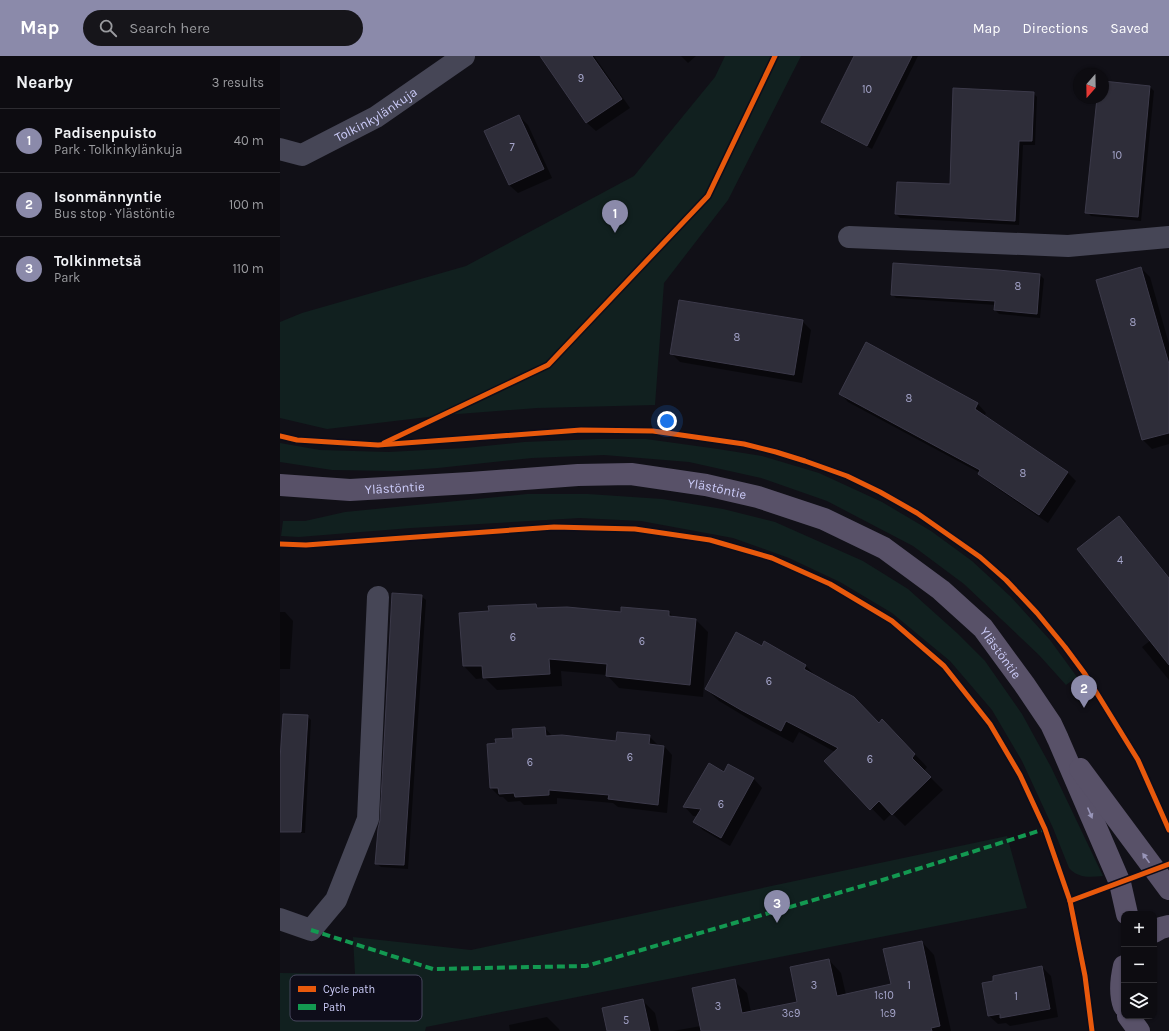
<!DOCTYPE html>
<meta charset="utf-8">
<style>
:root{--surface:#0d0c11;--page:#16151a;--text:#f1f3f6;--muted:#9a9b9f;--line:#2d2c31;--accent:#8b8aaa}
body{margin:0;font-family:Karla,sans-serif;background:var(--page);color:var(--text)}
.controls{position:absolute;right:12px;bottom:12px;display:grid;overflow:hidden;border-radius:8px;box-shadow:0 1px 3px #0004}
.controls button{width:36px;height:36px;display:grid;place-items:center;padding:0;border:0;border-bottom:1px solid var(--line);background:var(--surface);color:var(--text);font:20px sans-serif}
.compass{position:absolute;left:793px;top:12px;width:36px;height:36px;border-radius:50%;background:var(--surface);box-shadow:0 1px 3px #0004;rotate:200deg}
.you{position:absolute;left:387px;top:365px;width:14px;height:14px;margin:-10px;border:3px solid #fff;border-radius:50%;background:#1a73e8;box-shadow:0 0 0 6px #1a73e833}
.badge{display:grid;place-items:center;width:26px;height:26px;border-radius:50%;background:var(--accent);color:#fff;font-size:13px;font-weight:700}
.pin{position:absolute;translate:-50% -33px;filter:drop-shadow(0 1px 2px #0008)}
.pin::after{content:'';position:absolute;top:21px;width:14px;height:12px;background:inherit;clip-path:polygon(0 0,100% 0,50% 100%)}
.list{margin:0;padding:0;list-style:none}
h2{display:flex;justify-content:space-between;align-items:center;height:52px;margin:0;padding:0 16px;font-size:17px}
h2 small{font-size:13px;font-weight:400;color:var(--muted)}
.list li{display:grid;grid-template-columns:26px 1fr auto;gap:12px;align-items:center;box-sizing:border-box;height:64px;padding:0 16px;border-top:1px solid var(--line)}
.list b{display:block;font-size:15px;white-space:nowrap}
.list p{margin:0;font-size:13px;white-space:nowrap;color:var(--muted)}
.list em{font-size:13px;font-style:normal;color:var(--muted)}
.icon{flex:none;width:22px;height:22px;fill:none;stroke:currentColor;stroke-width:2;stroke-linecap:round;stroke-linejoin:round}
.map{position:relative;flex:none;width:889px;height:975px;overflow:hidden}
header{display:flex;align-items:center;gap:24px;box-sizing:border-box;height:56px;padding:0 20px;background:var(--accent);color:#fff}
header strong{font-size:19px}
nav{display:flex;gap:22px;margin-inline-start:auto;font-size:14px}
.search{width:280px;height:36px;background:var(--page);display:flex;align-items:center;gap:10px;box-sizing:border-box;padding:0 14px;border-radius:22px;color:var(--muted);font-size:15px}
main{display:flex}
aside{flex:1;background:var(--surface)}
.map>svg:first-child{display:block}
</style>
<header>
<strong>Map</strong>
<div class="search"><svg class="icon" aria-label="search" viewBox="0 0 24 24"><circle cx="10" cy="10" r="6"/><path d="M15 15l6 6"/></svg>Search here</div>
<nav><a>Map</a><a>Directions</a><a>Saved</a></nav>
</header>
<main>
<aside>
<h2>Nearby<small>3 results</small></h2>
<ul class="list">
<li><span class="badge">1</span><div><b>Padisenpuisto</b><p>Park · Tolkinkylänkuja</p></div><em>40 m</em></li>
<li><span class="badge">2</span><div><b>Isonmännyntie</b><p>Bus stop · Ylästöntie</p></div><em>100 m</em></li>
<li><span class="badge">3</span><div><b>Tolkinmetsä</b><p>Park</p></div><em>110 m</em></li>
</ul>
</aside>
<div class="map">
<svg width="889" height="975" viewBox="0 0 889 975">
<rect width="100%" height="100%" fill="#111017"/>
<g fill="#11201f">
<path d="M445,0h76l-73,144 -64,83 -9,122 -118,3 -92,7 -118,14 -47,-11v-96l22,-9 164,-47 168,-90 81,-99z"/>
<path d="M317,383h49l72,10 44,7 57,17 63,29 49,29 41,30 39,36 39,43 27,37 -11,8 -27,-30 -75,-71 -51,-38 -86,-45 -66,-23 -72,-16 -85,-7 -72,3 -94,10 -42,3 -64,-1 -52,-8v-19l40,7 68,2 77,-4 59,-6z"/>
<path d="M247,438h61l74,5 61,10 52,13 88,39 45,28 49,44 28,28 37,53 29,53 52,109c-12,1 -24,3 -34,-8l-16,-40 -31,-67 -30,-51 -42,-49 -58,-48 -52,-31 -51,-24 -56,-20 -92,-17 -61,-3 -169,10 -112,9 -18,-1 2,-15h22l40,-9z"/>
<path d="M727,780l20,72 -601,119 -1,4h-145v-58l75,1 -2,-37 118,13z"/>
</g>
<g fill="#0007">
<path d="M261,0h53l36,52 -34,23 -9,-8z"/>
<path d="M401,0h15l-8,7z"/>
<path d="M575,0h63l-46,93 -46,-23 -4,-4z"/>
<path d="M823,26l47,5 4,4 -13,130 -50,-5 -4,-4 11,-114h5z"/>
<path d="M753,37l4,4 -2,48h-12l-4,80 -119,-7 -4,-4 55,-29z"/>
<path d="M239,60l9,9 24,53 -34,15 -9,-8z"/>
<path d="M861,212l9,9 19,67v100l-17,5 -9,-9 -46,-160z"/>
<path d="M760,219l4,4 -4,39 -41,-4 -4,-4 1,-5 -100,-7 -4,-4z"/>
<path d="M522,265l9,9 -9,53 -122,-21 -8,-8z"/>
<path d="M594,292l104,56 8,9 -2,3 84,57 8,8 -28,42 -60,-41 -9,-9h1l-132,-71 -8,-9z"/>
<path d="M839,462l9,8 41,52v102l-27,-33 9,-7z"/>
<path d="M141,540l5,4 -18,269 -27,-2 -5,-4z"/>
<path d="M256,549l4,4 82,4 47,-1 5,6 22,2 12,12 -5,65 -84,-9 -12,-13 -46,-4 1,15 -65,4 -12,-12 -9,1 -12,-13 -4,-52 30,-2z"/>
<path d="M0,556h5l8,9 -3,48h-10z"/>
<path d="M485,587l41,23 12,12 61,46 16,9 32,34 -3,4 19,19 -38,36 -13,-13 -8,8 -58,-60 9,-9 -36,-20 -6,11 -39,-21 -35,-21 -13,-12 56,-42z"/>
<path d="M27,660l4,4 -6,113 -24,-1 -1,-1v-55z"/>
<path d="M265,672l8,9 64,5 32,-6 9,9v1h6l8,9 -5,58 -49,-6 -5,-4 -56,-5v6l-33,1 -4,-4 -12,1 -5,-5h-3l-9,-9 6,-44z"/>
<path d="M429,709l15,8 5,-8 25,14 8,9 -32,58 -27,-16 -8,-8 3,-6h-5l-8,-9z"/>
<path d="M642,886l12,13 17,76h-278l28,-5 33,-45 13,12 4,19 47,-9 31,-43 12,13 5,22 46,-10z"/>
<path d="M762,911l9,9 7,41 -48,9 -4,-3 -8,1 -9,-8z"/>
<path d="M363,945l12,12 4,18h-51z"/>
<path d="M267,961l12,12 1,2h-50l-1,-6z"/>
</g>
<g fill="#2e2d39" stroke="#3c3a4a">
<path d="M260,0h52l30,43 -36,24z"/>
<path d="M574,0h58l-45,90 -46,-24z"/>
<path d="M823,25l47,5 -12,131 -53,-4 12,-115h6z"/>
<path d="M673,32l81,4 -2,49h-13l-4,80 -120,-7 2,-32 53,2z"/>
<path d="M239,59l25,54 -35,16 -25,-54z"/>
<path d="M613,207l105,7 42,4 -3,40 -43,-4 1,-9 -104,-6z"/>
<path d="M861,211l28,97v69l-27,7 -46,-160z"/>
<path d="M399,244l124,20 -9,55 -124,-21z"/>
<path d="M586,286l112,61 -3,6 93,63 -29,43 -61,-41 2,-4 -141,-76z"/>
<path d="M839,460l50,62v87l-92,-116z"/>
<path d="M112,537l30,2 -18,270 -29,-1 3,-35 2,-9z"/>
<path d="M256,548l1,4 30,-1 54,5v-5l48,4v5l27,3 -6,66 -84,-9 1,-12 -58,-5 1,15 -67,4 -1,-12h-19l-4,-53 30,-2 -1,-5z"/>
<path d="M456,576l26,14 2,-5 42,24 -2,4 50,28 25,26 3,-4 33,35 -3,4 19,19 -39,38 -13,-14 -9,9 -46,-49 14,-13 -52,-27 -5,10 -40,-21 -36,-21z"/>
<path d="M3,658l25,1 -7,117h-21v-73z"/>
<path d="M265,671l1,9 16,-1 54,6 1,-9 33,3 -1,9 15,2 -6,59 -50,-6 1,-4 -60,-5v5l-34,2 -1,-4 -15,1 -1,-6h-8l-3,-44 9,-1 -1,-4 18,-1 -1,-9z"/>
<path d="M429,707l15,9 4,-8 26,14 -33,60 -28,-16 8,-13 -18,-2z"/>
<path d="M642,885l18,85 -9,2 1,3h-231l-9,-43 43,-9 7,34 55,-11 -7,-35 39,-8 8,37 54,-12 -8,-35z"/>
<path d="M762,910l8,43 -50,9v-4l-12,2 -6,-33 11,-2v-5z"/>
<path d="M363,943l7,32h-43l-5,-23z"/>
</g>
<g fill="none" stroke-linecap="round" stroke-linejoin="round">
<g stroke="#464656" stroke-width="22">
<path id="s1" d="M0,93l22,6 74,-38 88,-61"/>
<path d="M569,181l219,9 101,-9"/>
<path d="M0,863l31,11 25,-30 32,-81 10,-222"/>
</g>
<g stroke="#585168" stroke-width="22">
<path id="s2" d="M0,429l70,5 120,-7 108,-8 53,-1 75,11 52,12 66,22 60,29 57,42 42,38 41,56 27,40 7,15 62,144 7,31"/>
<path d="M800,713l89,120"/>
<path d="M874,876l7,-4 8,-2"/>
<path d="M844,910c-3,13 -5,27 0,40"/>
<path d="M848,960l11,15"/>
</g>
<path stroke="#139951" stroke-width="4" stroke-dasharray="8 4" stroke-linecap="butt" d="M31,874l122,39 153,-3 290,-84 169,-53"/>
<g stroke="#0e0d1a" stroke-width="8">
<g id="cycleway">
<path d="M0,380l17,4 81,5 203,-15 72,1 91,13 32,8 29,9 42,15 33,16 37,21 63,44 26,23 31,33 28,34 20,27 53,86 31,70"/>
<path d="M104,387l164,-78 160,-169 67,-140"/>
<path d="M0,488l26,1 248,-18 81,2 75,11 62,18 58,26 62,37 52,45 46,58 30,51 25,54 25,72 15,75 7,55"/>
<path d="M790,845l99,-37"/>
</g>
</g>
<use href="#cycleway" stroke="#e8590c" stroke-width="5"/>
</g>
<defs><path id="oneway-solid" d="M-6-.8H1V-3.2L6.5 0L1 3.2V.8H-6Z"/></defs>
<g fill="#9895b8">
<use href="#oneway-solid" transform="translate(810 757) rotate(67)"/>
<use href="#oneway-solid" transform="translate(866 802) rotate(-126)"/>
</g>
<g text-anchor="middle" stroke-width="4" stroke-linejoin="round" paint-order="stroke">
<g font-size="11" fill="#a4a4c9">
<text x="301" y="26">9</text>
<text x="587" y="37">10</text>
<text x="232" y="95">7</text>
<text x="837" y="103">10</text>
<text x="738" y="234">8</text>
<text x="853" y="270">8</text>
<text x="457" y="285">8</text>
<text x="629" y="346">8</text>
<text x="743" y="421">8</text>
<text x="840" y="508">4</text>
<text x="233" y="585">6</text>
<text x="362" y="589">6</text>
<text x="489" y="629">6</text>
<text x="350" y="705">6</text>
<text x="590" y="707">6</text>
<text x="250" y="710">6</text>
<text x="441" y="752">6</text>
<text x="534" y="933">3</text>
<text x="629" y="933">1</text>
<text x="604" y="943">1c10</text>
<text x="736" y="944">1</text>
<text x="438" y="954">3</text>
<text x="511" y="961">3c9</text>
<text x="608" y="961">1c9</text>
<text x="346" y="968">5</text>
</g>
<g font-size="13" fill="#ccccf9" stroke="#0e0d1a">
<text dy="5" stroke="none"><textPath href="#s1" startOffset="107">Tolkinkylänkuja</textPath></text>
<text dy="5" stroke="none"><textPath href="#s2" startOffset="115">Ylästöntie</textPath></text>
<text dy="5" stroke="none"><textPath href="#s2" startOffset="439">Ylästöntie</textPath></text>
<text dy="5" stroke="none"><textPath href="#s2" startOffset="775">Ylästöntie</textPath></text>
</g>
</g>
<rect x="10" y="919" width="132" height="46" rx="6" fill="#0e0d1a" stroke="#47465d" stroke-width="1"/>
<rect x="18" y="930" width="18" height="6" fill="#e8590c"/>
<rect x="18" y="948" width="18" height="6" fill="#139951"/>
<g font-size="11" fill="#ccccf9">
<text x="43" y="937">Cycle path</text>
<text x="43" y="955">Path</text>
</g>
</svg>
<div class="controls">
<button>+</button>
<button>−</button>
<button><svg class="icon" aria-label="layers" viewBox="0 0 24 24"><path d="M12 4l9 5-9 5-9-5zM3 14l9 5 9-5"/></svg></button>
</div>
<svg class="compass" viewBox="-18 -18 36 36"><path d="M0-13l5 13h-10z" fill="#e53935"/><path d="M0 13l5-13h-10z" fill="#9a9b9f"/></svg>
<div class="you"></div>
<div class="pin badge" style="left:335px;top:177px">1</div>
<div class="pin badge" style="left:804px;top:652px">2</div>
<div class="pin badge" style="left:497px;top:867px">3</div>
</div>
</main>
